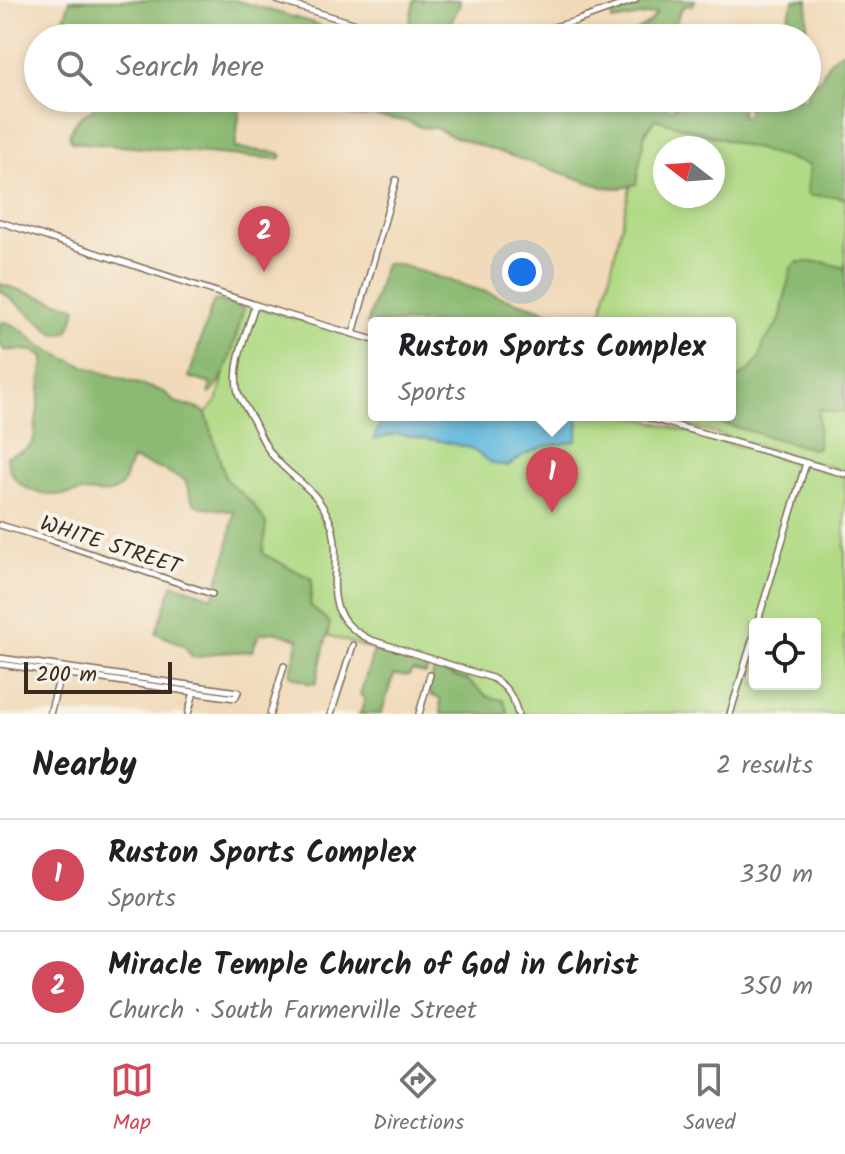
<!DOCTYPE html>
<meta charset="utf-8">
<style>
:root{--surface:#fff;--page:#f2f2f2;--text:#202124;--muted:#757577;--line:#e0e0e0;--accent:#d1495b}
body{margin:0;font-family:Kalam,sans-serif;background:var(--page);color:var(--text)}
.controls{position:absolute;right:24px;bottom:24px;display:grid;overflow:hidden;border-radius:8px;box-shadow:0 4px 12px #0003}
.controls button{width:72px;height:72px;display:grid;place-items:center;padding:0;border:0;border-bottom:2px solid var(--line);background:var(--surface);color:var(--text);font:40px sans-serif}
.compass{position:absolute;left:653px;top:136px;width:72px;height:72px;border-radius:50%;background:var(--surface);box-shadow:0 4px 12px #0003;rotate:287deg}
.scale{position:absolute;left:24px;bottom:20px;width:148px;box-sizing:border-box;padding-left:8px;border:4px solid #3b2a1e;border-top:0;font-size:22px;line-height:28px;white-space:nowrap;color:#3b2a1e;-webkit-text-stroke:6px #f7f3e8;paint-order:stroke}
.you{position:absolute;left:522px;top:272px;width:28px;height:28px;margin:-20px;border:6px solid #fff;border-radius:50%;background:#1a73e8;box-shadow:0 0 0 12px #1a73e833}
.badge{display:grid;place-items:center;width:52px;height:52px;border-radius:50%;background:var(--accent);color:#fff;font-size:26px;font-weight:700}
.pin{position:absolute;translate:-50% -66px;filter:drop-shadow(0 2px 4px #0008)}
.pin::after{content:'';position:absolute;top:42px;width:28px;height:24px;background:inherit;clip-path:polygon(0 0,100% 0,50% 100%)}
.popup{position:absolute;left:368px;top:317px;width:368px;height:104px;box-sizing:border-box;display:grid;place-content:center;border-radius:8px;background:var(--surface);filter:drop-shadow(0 2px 6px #0005);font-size:26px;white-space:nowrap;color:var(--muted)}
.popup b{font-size:30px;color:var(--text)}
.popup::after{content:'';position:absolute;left:50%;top:100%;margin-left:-16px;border:16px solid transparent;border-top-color:var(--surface)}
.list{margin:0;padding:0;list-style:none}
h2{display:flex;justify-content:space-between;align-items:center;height:104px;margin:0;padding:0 32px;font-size:34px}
h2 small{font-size:26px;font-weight:400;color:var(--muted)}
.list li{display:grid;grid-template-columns:52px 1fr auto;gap:24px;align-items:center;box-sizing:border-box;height:112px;padding:0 32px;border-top:2px solid var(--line)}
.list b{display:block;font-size:30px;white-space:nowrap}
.list p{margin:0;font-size:26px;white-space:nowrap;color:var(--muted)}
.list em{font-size:26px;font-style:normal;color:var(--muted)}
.icon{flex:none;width:44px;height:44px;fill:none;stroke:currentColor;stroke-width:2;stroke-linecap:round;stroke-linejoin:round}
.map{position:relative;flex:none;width:845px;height:714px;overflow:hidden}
.search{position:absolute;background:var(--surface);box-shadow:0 4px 12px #0003;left:24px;right:24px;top:24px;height:88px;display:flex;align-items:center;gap:20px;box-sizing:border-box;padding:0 28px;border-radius:44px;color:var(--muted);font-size:30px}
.sheet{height:328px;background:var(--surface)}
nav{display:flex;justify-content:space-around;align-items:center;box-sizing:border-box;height:112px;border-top:2px solid var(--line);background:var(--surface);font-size:22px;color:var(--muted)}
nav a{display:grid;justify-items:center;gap:4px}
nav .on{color:var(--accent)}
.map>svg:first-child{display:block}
</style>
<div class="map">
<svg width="845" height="714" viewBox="0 0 845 714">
<rect width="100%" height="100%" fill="#f7f3e8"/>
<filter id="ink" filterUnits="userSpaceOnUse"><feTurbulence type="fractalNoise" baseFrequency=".0125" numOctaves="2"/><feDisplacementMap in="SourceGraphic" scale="16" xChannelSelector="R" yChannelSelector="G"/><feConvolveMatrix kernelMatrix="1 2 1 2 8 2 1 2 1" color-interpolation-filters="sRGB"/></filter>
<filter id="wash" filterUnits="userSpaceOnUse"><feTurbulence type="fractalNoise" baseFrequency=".006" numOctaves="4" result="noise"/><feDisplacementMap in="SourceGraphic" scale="32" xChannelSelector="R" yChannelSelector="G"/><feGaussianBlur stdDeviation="1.8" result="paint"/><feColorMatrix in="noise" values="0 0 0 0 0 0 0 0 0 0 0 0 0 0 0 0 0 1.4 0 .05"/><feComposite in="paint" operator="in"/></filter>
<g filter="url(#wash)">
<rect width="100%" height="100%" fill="#f1daba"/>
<g fill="#b1da85" stroke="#768252" stroke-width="2" fill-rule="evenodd">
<path d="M655,119l190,56v296l-193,-56h78v-92h-131l41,-179zM665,148h48v48h-48z"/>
<path d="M245,304l129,38v73h255l216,62v237h-337l-5,-14 -15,-3 -21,-17 -140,-45 3,-12 -20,-18 2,-26 -49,-25 -11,-51 -26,-23 -20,-66 12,-15 6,-26zM755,624h60v60h-60z"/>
</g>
<g fill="#8cba72" stroke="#647248" stroke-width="2">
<path d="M70,0h165l85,25 -4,13h-258z"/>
<path d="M414,0h46l-1,7 -16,31h-29l-7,-2z"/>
<path d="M654,0h41l-3,5 -8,1 -5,7 -7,25h-47l25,-16 7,-9 -45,8v-7z"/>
<path d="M794,0h14l-1,27 -7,11h-20z"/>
<path d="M845,52v147l-8,-3h-28l-2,-3 3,-28 -155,-46 -10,13 -9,52 -14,4 -19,-1 -151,-51 -16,-8 -16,-1 -10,-5 -40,-7c-15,6 -38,-6 -49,-17h27l35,10 10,-1 2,-9h247l28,11 7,-3 4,-8h54l7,9 -1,9 4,1 4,-5 -3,-14h61v-10l14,-11 9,-16 9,-8z"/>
<path d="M90,98h219l-3,6 -65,-5 -6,49 44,5 3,3 -3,3 -207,-17 -3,-6c4,-14 11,-20 24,-26l2,-6z"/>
<path d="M798,262h25l22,6v144l-9,1 -17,-4 -1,39 -6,1 -105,-30 -2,-2 1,-2h24v-33l19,-11 10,-12 5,-16 16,-23 11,-52z"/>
<path d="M385,264h12l187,59h-210v4l-7,-2z"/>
<path d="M0,284l77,24 -8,23 -9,3 -6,-1 -54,-43z"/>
<path d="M217,300l26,8v3c-7,23 -15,68 -33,83l-1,-3 2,-7 -22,-7 24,-75z"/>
<path d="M2,322c16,1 25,14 37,22 37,24 84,34 125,48l11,10 27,8 4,4 20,66 26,23 14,20 -3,31 49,25 -2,26 20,18 -14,60 -6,1 -20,-9 9,-36 -25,-7 -15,2 -7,17 -35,2 -23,5 -6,-6 -3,-6 -29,-13 17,-49 40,13 14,-44 7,-41c-10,-3 -32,-3 -39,-8 -5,-4 -7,-17 -10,-24l-19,-9 -34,-12c-6,10 -6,27 -17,32 -10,5 -21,1 -31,1 -8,0 -16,3 -24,3 -26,1 -51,-10 -53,-39 11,-5 21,-3 27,-17l10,-82c-10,-10 -27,-6 -40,-7l-4,-7v-19z"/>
<path d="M374,650l54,18 -2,6 -14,-3 -3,5 -15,-1 -13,39h-22l2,-2 4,-14 -5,-3z"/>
<path d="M434,670l33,10 21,17 15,3 5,14h-67l-1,-15 -9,-4 -2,-7z"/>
</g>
<path fill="#5fb8dd" stroke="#4d717e" stroke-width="2" d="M384,415h186l7,2 2,7 -3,17c-11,3 -22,3 -33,6 -12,4 -25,11 -35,19l-15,-2 -23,-16 -29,-7 -44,-7 -24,6z"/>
</g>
<g filter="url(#ink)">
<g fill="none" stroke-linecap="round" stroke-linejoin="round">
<g stroke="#7b6855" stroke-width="8">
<g id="minor">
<path d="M276,0l127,38"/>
<path d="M512,38l64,-17 59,-21"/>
<path d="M0,222l281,91 93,27"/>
<path d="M255,305c-8,27 -24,60 -17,88 4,10 10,18 15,27 7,13 11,26 21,37 21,25 42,30 56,64 18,46 -20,90 41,119l121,38c16,9 21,19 26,36"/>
<path d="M353,334l43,-154"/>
<path d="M639,415l206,59"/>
<path d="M0,525l50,15 162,54"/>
<path d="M757,624l49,-161"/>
<path d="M0,658l238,34 -3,6 -235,-34"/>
<path d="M50,714l11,-42"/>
<path d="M188,714l6,-22"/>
<path d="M270,714l14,-48"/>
<path d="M331,714l22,-69"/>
<path d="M419,714l11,-39"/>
<path d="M730,714l25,-83"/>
</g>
</g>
<use href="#minor" stroke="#fff" stroke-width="5"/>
</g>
</g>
<g text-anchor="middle" stroke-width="8" stroke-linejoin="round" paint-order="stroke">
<g font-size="22" fill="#3b2a1e" stroke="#f7f3e8">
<text transform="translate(111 544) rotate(18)" y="8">WHITE STREET</text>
</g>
</g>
</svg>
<div class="controls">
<button><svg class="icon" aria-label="locate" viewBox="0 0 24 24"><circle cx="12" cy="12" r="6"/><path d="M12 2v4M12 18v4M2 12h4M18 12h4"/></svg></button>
</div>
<svg class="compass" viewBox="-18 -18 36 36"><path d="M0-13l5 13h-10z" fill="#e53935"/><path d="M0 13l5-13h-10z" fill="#757577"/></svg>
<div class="scale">200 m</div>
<div class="you"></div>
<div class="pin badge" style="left:552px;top:513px">1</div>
<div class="popup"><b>Ruston Sports Complex</b>Sports</div>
<div class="pin badge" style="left:264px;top:272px">2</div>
<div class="search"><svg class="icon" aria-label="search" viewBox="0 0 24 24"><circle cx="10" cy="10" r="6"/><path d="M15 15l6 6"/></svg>Search here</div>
</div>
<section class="sheet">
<h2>Nearby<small>2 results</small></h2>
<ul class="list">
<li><span class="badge">1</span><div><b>Ruston Sports Complex</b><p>Sports</p></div><em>330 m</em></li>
<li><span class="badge">2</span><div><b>Miracle Temple Church of God in Christ</b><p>Church · South Farmerville Street</p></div><em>350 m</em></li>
</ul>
</section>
<nav>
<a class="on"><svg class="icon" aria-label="map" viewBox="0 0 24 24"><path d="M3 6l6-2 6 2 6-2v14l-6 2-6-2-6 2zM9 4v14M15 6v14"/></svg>Map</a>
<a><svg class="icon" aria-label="directions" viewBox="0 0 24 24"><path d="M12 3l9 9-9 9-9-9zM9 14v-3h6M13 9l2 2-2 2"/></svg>Directions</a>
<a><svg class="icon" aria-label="saved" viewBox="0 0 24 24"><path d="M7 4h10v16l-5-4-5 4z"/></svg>Saved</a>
</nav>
